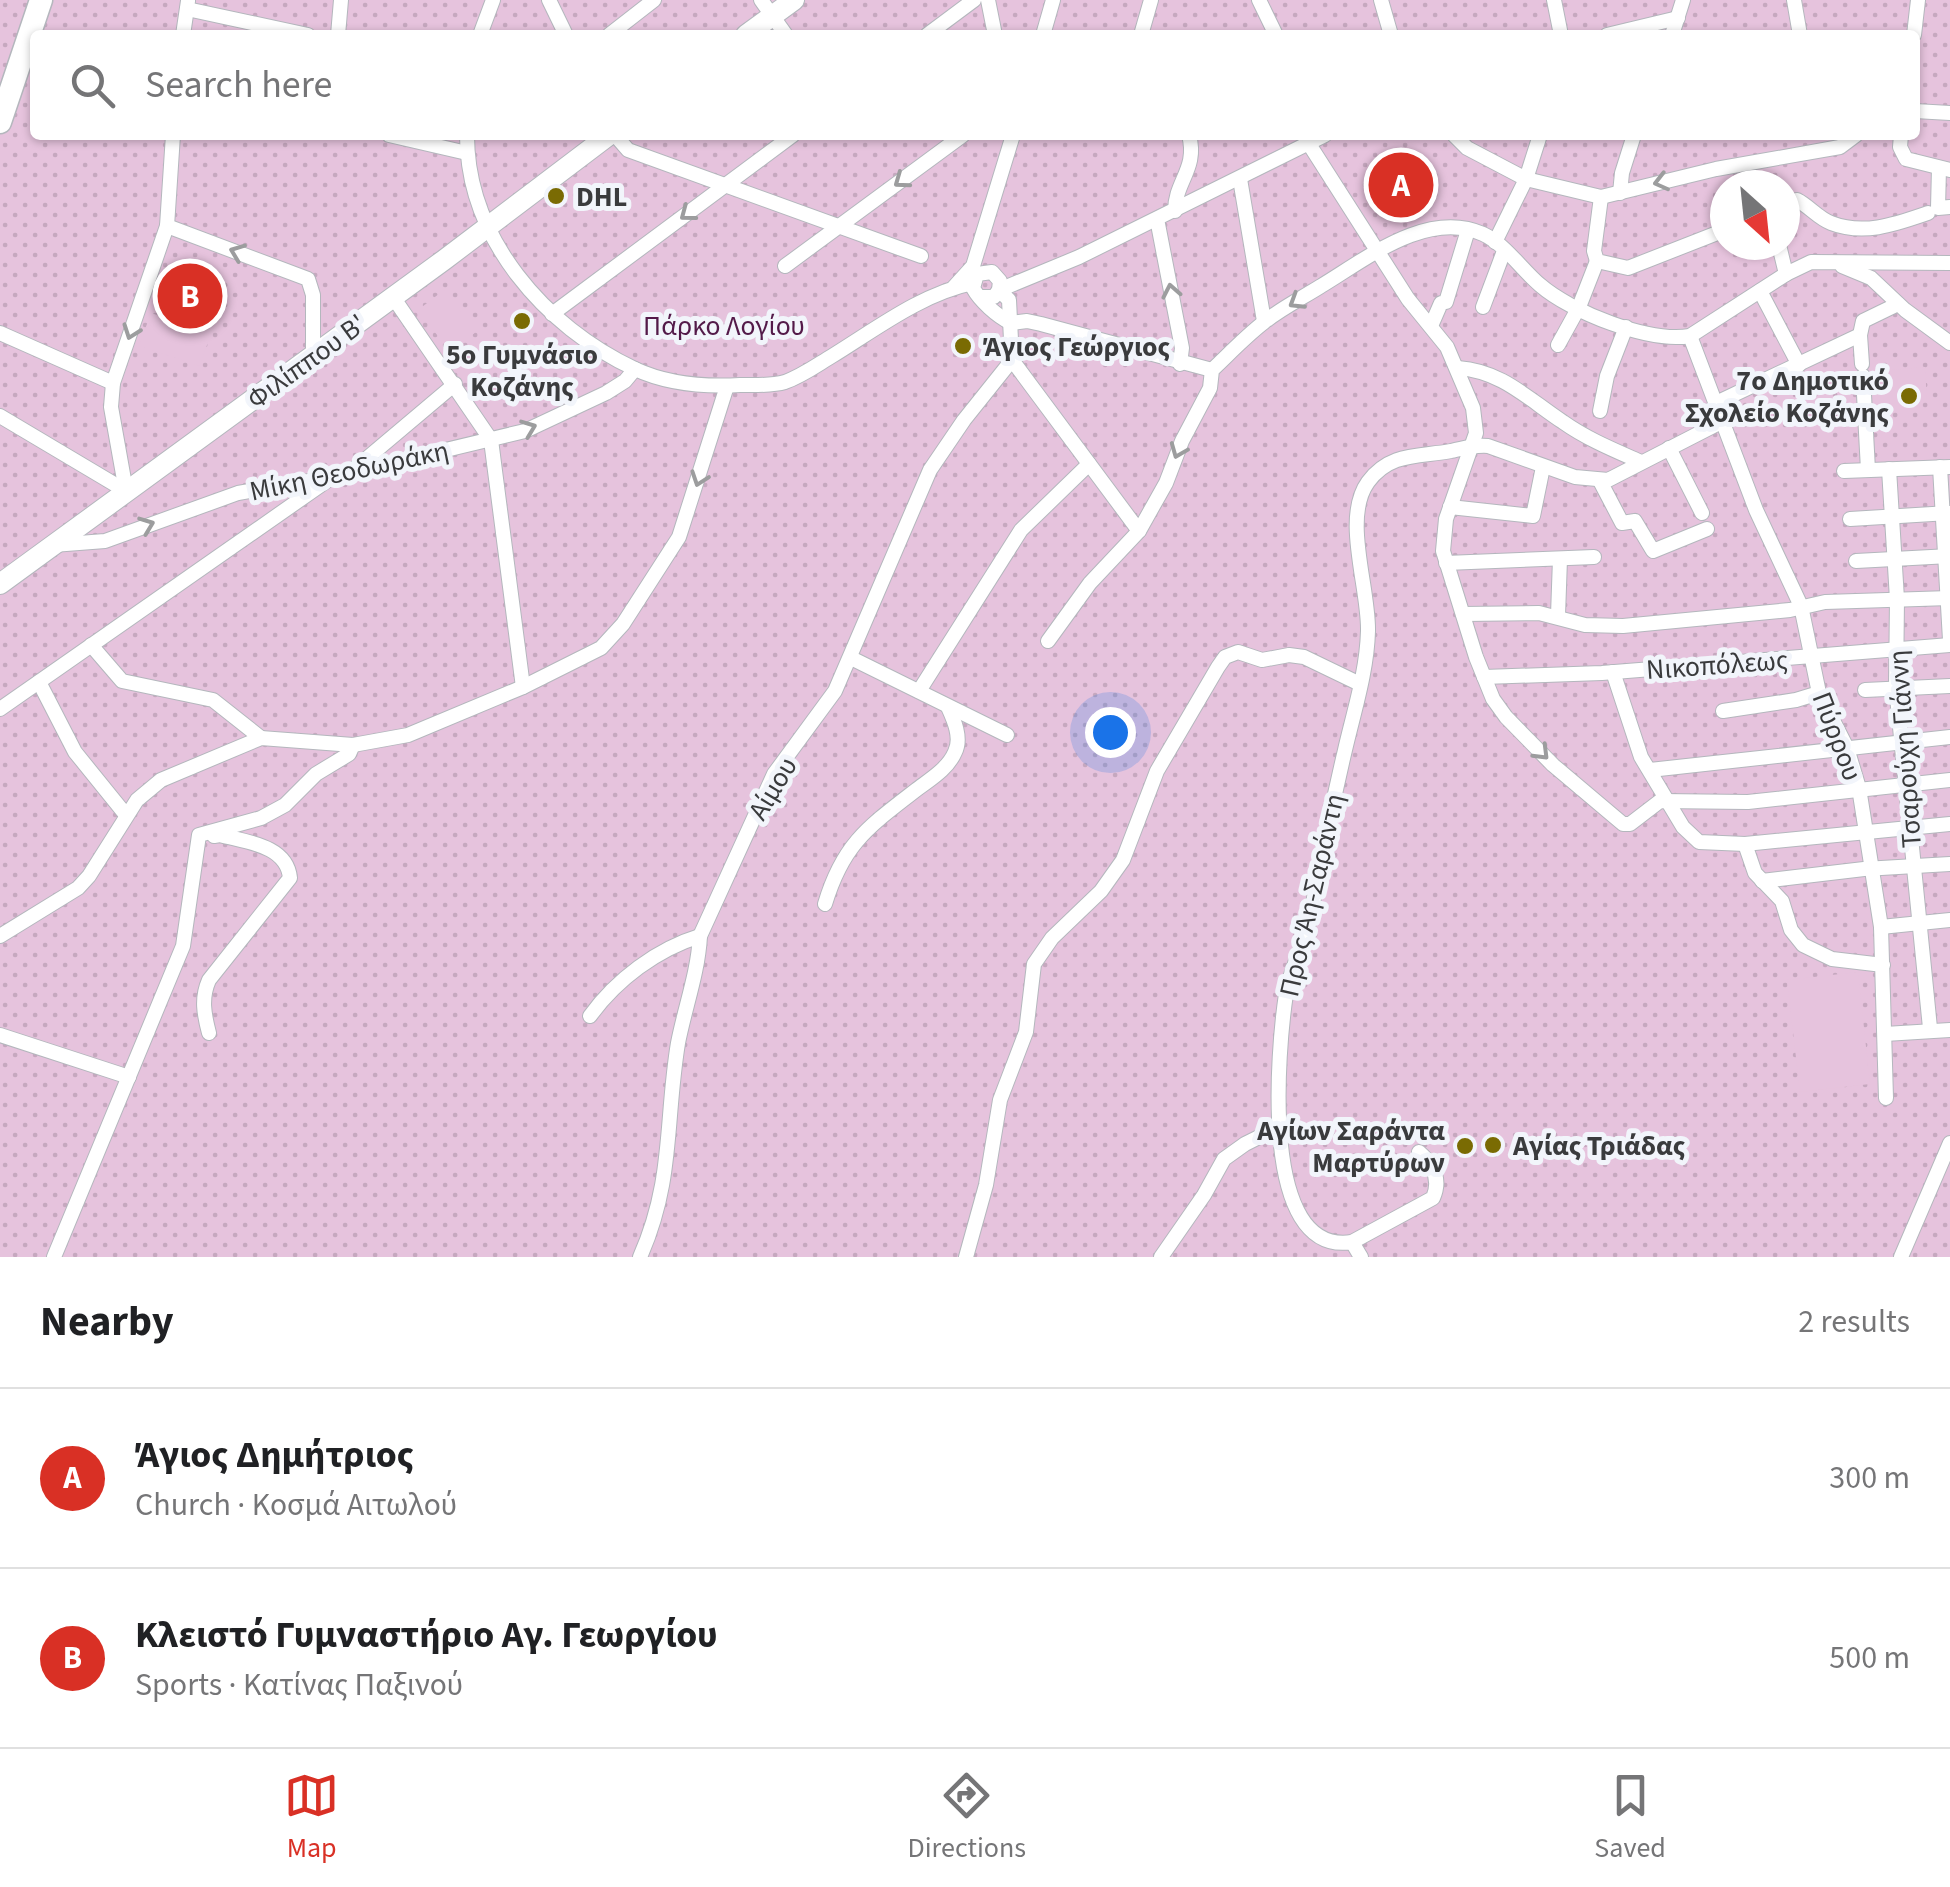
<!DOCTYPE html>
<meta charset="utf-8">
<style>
:root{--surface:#fff;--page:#f6f6f6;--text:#202124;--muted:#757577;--line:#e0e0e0;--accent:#d93025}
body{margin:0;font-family:"Source Sans 3",sans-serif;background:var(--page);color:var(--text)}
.compass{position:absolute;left:1710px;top:170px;width:90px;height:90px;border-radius:50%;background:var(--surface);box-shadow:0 2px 8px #0004;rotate:153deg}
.you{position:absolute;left:1110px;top:732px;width:35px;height:35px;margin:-25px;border:8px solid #fff;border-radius:50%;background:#1a73e8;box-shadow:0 0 0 15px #1a73e833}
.badge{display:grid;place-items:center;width:65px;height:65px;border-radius:50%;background:var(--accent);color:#fff;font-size:32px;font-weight:700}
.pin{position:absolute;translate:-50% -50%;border:5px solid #fff;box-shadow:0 2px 10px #0006}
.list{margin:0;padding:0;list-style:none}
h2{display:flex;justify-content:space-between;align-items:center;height:130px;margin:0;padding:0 40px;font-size:42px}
h2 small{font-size:32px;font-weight:400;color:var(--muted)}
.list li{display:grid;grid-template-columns:65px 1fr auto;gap:30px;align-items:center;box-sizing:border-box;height:180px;padding:0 40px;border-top:2px solid var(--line)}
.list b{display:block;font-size:38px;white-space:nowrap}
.list p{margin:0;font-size:32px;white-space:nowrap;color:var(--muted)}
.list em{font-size:32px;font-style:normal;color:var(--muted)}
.icon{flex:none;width:55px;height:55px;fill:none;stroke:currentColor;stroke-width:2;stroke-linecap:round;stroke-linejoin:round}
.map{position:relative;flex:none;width:1950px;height:1257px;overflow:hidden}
.search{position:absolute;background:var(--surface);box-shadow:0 2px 8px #0004;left:30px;right:30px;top:30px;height:110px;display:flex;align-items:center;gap:25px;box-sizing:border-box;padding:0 35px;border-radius:10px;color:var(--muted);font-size:38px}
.sheet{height:490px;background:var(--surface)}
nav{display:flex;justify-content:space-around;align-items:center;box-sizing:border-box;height:140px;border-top:2px solid var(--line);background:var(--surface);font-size:28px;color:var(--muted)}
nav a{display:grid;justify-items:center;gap:5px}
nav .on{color:var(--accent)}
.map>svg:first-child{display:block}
</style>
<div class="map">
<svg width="1950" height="1257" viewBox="0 0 1950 1257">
<defs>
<pattern id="park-dots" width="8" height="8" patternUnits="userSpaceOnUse" patternTransform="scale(2.5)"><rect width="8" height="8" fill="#e6c3dd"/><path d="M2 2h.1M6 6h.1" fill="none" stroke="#c6a8bf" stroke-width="1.8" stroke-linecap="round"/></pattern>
</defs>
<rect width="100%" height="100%" fill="#e5e7ee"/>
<path fill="url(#park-dots)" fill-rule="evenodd" d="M0,0h1950v1257h-1950zM35,35h1880v100h-1880zM1725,185h60v60h-60z"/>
<g fill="#e6c3dd">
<path d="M444,290l32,42 -26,20 -32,-42z"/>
<path d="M151,313l60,20 -11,33 -61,-20z"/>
<path d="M1925,367l2,34 -54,4 -3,-33z"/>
<path d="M1858,972l12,112 -70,8 -13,-112z"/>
</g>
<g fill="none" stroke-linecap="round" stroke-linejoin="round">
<g stroke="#b4b7bd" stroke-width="16">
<g id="street">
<path d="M549,0l17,35"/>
<path d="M761,0l25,35"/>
<path d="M988,0l7,35"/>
<path d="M1259,0l17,35"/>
<path d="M1381,0l10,35"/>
<path d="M1554,0l7,35"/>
<path d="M1794,0l6,35"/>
<path d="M187,9l121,26"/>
<path d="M183,35l5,-34"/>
<path d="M338,35l3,-35"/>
<path d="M480,35l13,-35"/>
<path d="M609,35l45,-35"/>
<path d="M927,35l47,-35"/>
<path d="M1043,35l10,-35"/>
<path d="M1141,35l10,-35"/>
<path d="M1607,35l71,-17"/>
<path d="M1672,35l11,-35"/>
<path d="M1914,35l4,-35"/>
<path d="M1915,111l35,2"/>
<path d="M389,135l78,18"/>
<path d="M467,135c0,103 78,192 168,234 32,15 70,18 105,16 14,0 31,1 45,-3 17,-6 32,-17 47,-26 44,-27 89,-62 141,-73"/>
<path d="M615,135l13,15 293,106"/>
<path d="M1454,135l13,13 59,31 75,18 115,-28 124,-22 16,-12"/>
<path d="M1901,135l-1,12 6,12 44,11"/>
<path d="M1309,144l99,155 39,48 26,61 3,25 -30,86 -3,32 33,106 17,42 13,18 47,48 70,59h7l30,-23 88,1 202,-22"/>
<path d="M1939,168l-1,40 12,-1"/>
<path d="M1240,179l24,142"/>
<path d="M1620,193l2,-20 12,-38"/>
<path d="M1601,197l-7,54 3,10 31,7 97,-38"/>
<path d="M1797,200c12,6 21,18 34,23 33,13 65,1 97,-10"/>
<path d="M1175,211c0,-30 23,-42 14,-76"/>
<path d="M1157,219l25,129 -2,16"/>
<path d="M167,226l141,53 5,16v61"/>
<path d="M1495,242l31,-63 14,-44"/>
<path d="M1779,245l7,29"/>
<path d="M785,266l178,-131"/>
<path d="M1842,266l29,12 34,32 45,33"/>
<path d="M954,287l19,-21 40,-131"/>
<path d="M1760,291l39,74"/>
<path d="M393,297l98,143 32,247"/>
<path d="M981,297h13l5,-7 1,-9 -8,-9 -15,2 -4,14c7,13 24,28 38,35"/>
<path d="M1483,307l21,-56"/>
<path d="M552,314l241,-179"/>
<path d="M1011,323l16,-2 14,3 171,46"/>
<path d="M1431,326l10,-23 5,-1 22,-72"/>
<path d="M0,333l113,50"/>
<path d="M1860,335l2,29"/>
<path d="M1690,336l66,174 45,96 18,87 28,55 12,40 22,139 5,171"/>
<path d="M1558,345l21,-38 18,-46"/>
<path d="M1458,368c44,3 70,31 105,54 24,17 51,28 78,40"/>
<path d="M1863,376l5,94"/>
<path d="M1716,403l144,-68 3,-14 35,-17"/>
<path d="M1600,411l7,-35 19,-49"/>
<path d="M0,416l126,75"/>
<path d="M1669,448l33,65"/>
<path d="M1940,467l10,173"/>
<path d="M1889,469l8,130 -1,88 34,341"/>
<path d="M353,470l102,-86"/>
<path d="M1844,471l106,-4"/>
<path d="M1600,481l22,42 13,-2 18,30 54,-22"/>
<path d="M126,491l-15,-84 2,-24 54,-157 6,-91"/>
<path d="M1450,507l83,9 10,-49"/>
<path d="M1850,519l99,-6"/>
<path d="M1139,531l-127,-171 -3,-60 -10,-10 80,-33 246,-122"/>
<path d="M53,545l52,-4 133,-48 95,-16 192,-46 81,-38 19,-12 10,-12"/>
<path d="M1856,561l94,-5"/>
<path d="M1446,563l148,-6"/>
<path d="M1463,614l76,-1 46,12 38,1 167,-16 35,-8 125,-4"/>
<path d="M1558,615l2,-56"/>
<path d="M1048,641l42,-58 49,-52 27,-48 16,-42 28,-53 2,-18c17,-16 33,-33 51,-47 17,-14 39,-25 58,-37 45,-27 106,-77 162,-52 22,10 39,36 57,51 31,27 109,58 150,51l96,-62 25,-12 139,1"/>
<path d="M91,645l31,36 91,19 48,38"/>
<path d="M851,658l156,77"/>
<path d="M1613,672l28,85 42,70 16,15 46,2 205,-20"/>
<path d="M1484,677l118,-4 348,-28"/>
<path d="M39,682l36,70 51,63"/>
<path d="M1865,690l85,-4"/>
<path d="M919,691l102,-161 68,-66"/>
<path d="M0,709l328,-229"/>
<path d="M1723,711l73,-11 23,-7"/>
<path d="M1650,770l300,-33"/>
<path d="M1745,844l10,29 27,28 9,29 12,15 29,14 51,6"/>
<path d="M1762,881l102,-12 86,-5"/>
<path d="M825,904c18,-60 43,-77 91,-114 13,-10 32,-21 39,-38 7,-14 -1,-32 -7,-45"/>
<path d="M1881,927l69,-7"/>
<path d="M0,936l78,-48 11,-12 48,-76 24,-20 100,-42 92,7 55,-10 115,-48 78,-39 22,-24 56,-87 48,-151"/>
<path d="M590,1016c26,-36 67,-67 110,-80"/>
<path d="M209,1033c-5,-19 -8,-35 0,-53l81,-102c-3,-33 -44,-36 -70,-43l-6,1"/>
<path d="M1885,1034l65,-4"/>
<path d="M0,1035l129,42"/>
<path d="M1419,1152c15,13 22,28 14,46l-81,44c-94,15 -74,-195 -66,-248 5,-28 20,-52 25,-80 10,-55 21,-109 34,-164 9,-39 22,-79 23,-119 1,-44 -26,-113 0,-149 22,-30 51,-25 83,-31 13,-3 23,-6 37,-5l87,31 33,3 115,-59"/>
<path d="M1352,1242l9,15"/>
<path d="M54,1257l129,-311 16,-111 62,-17 24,-13 31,-31 33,-20 4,-9"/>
<path d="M640,1257c34,-77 25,-135 38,-214 7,-36 20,-70 22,-107l74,-162 61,-83 95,-221 34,-50 48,-60"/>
<path d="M966,1257l20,-72 14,-85 26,-68 8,-68 18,-26 49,-47 22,-31 34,-89 61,-104 7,-10 13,-5 24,8 27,-5 15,2 56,27"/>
<path d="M1161,1257l43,-62 20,-36 21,-15 32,-16"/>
<path d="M1901,1257l49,-114"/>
</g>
</g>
<g stroke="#b4b7bd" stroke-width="22">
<g id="secondary">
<path d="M746,35l48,-35"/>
<path d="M0,584l444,-324 165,-125"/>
</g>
</g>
<g stroke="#b4b7bd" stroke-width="25">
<path id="primary" d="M0,122l41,-122"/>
</g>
<use href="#street" stroke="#fff" stroke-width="14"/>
<use href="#secondary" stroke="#fff" stroke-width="20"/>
<use href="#primary" stroke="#fff" stroke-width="22"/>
</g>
<defs><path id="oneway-chevron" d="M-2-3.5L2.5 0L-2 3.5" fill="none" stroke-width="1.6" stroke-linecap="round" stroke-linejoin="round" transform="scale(2.5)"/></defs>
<g stroke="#9c9d9e">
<use href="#oneway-chevron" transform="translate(901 181) rotate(144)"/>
<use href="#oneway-chevron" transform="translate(1661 182) rotate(166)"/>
<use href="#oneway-chevron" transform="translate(687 214) rotate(143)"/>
<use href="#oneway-chevron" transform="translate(237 252) rotate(-159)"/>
<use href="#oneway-chevron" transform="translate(1171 291) rotate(-101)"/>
<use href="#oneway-chevron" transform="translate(1296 302) rotate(148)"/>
<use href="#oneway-chevron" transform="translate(131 332) rotate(110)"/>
<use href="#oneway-chevron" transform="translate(529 428) rotate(-21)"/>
<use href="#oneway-chevron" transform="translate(1178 451) rotate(112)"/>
<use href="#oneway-chevron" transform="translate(699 479) rotate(109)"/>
<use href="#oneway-chevron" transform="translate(147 525) rotate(-21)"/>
<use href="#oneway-chevron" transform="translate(1542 753) rotate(45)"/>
</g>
<g fill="#7a6b03" stroke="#f2f5fb" stroke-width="4">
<circle cx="556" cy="196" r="10"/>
<circle cx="522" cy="321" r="10"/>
<circle cx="963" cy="346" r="10"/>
<circle cx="1909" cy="396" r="10"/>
<circle cx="1493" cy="1145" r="10"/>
<circle cx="1465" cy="1146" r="10"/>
</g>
<g text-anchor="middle" stroke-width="10" stroke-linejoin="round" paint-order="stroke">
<g font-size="28" font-weight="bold" fill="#3a3b3d" stroke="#f2f5fb" text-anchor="start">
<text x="576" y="206">DHL</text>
<text x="983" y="356">Άγιος Γεώργιος</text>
<text x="522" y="364" text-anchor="middle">5o Γυμνάσιο<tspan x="522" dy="32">Κοζάνης</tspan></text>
<text x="1889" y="390" text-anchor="end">7ο Δημοτικό<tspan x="1889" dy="32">Σχολείο Κοζάνης</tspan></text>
<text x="1445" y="1140" text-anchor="end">Αγίων Σαράντα<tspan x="1445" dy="32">Μαρτύρων</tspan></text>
<text x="1513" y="1155">Αγίας Τριάδας</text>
</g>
<g font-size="28" fill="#531a49" stroke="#f2f5fb">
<text x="724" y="335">Πάρκο Λογίου</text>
</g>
<g font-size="28" fill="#3a3b3d" stroke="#f2f5fb">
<text transform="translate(306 361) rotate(-36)" y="10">Φιλίππου Β'</text>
<text transform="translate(349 470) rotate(-12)" y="10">Μίκη Θεοδωράκη</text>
<text transform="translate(1717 664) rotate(-4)" y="10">Νικοπόλεως</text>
<text transform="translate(1838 736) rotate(69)" y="10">Πύρρου</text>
<text transform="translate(1904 749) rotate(-94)" y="10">Τσαρούχη Γιάννη</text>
<text transform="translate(772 788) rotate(-59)" y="10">Αίμου</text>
<text transform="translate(1311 895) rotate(-77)" y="10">Προς Άη-Σαράντη</text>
</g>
</g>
</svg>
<svg class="compass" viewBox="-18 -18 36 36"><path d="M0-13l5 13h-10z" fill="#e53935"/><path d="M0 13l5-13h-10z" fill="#757577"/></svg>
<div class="you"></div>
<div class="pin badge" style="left:1401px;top:185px">A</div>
<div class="pin badge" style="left:190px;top:296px">B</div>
<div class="search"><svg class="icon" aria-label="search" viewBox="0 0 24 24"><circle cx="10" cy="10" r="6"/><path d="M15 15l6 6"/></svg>Search here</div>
</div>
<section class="sheet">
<h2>Nearby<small>2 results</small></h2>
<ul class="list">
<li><span class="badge">A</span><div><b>Άγιος Δημήτριος</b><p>Church · Κοσμά Αιτωλού</p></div><em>300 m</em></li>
<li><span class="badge">B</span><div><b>Κλειστό Γυμναστήριο Αγ. Γεωργίου</b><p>Sports · Κατίνας Παξινού</p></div><em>500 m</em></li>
</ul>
</section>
<nav>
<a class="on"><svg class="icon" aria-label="map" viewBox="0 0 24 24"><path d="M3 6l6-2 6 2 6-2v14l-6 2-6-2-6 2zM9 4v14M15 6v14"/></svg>Map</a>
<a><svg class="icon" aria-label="directions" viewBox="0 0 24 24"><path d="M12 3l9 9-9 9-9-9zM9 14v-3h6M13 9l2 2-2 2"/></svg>Directions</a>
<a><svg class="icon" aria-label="saved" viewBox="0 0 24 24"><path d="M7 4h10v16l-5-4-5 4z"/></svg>Saved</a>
</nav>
